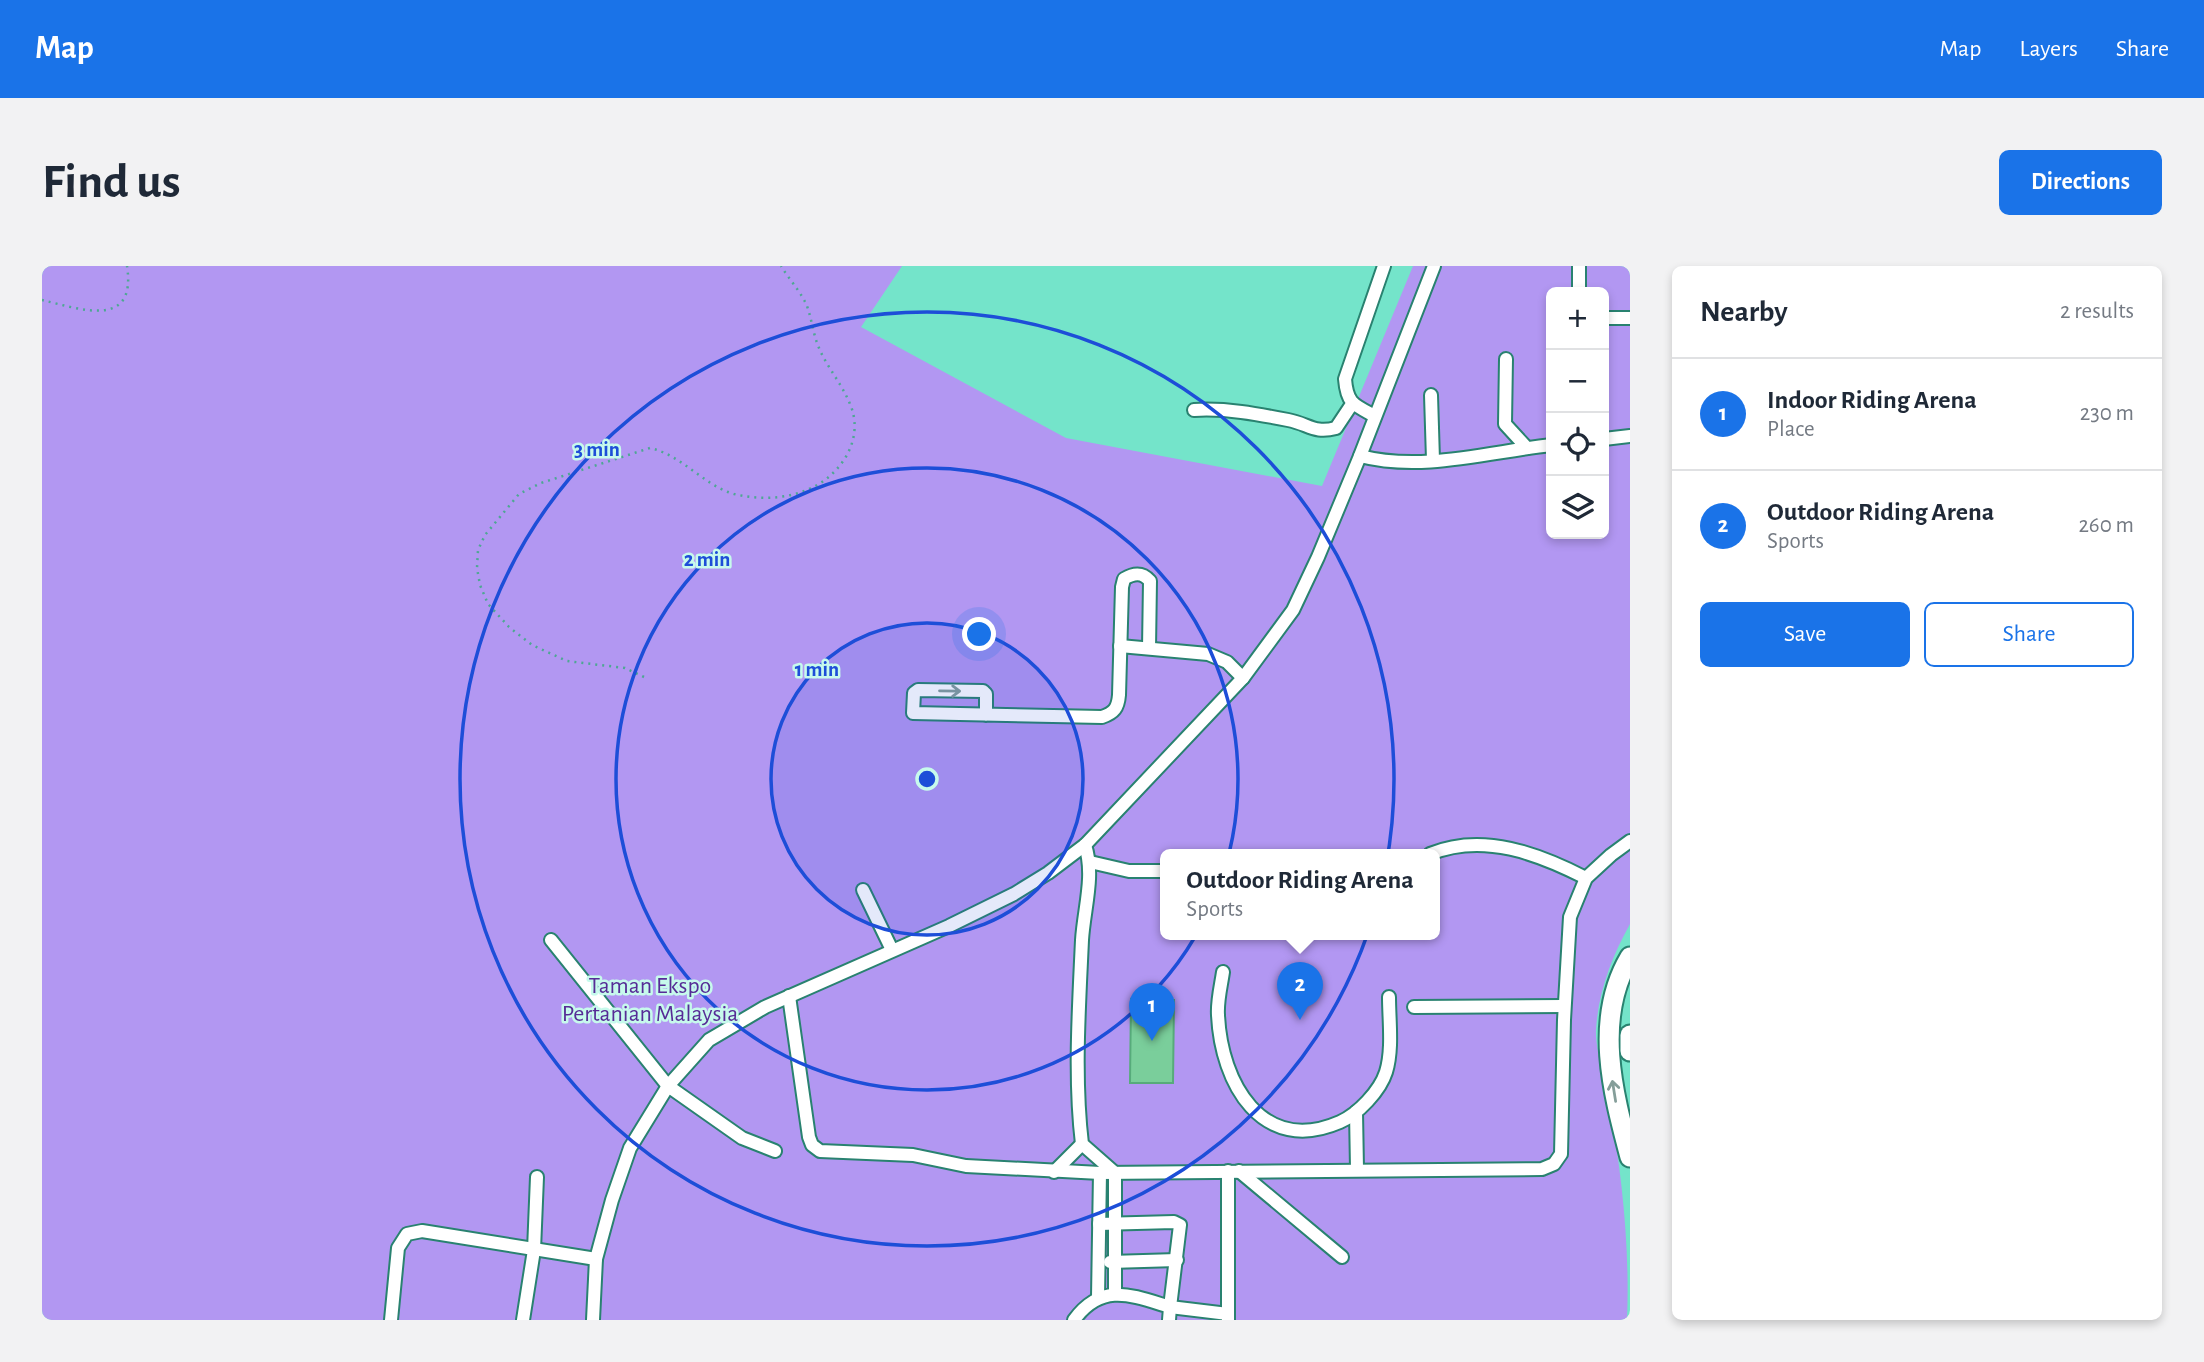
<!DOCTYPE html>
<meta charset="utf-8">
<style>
:root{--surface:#fff;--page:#f2f2f3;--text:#1f2937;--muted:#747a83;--line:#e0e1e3;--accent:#1a73e8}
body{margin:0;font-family:"Alegreya Sans",sans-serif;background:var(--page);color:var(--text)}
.controls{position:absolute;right:21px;top:21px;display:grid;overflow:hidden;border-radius:10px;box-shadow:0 4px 10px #0003}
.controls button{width:63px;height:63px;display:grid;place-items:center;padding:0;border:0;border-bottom:2px solid var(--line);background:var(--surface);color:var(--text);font:35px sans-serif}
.you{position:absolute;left:938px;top:369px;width:24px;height:24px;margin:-18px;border:5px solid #fff;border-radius:50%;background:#1a73e8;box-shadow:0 0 0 10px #1a73e833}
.badge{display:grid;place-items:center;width:46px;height:46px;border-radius:50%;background:var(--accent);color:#fff;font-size:23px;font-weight:700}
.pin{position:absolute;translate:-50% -58px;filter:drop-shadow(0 2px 4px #0008)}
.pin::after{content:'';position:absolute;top:37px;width:24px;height:21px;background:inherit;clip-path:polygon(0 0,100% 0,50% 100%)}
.popup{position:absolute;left:1118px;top:583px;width:280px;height:91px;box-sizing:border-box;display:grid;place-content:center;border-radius:10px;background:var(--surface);filter:drop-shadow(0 2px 5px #0005);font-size:23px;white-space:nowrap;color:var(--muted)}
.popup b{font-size:26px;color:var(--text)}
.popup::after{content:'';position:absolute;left:50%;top:100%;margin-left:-14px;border:14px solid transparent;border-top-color:var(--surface)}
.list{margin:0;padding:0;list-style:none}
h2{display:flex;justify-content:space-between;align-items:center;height:91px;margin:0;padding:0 28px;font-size:30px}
h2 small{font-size:23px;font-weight:400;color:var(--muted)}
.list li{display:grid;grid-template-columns:46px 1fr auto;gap:21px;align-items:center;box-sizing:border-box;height:112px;padding:0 28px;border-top:2px solid var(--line)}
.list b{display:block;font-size:26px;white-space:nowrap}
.list p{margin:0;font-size:23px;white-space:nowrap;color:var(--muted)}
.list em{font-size:23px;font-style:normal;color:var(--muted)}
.actions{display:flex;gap:14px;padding:21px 28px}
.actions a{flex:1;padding:16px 0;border:2px solid var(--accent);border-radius:10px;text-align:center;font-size:24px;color:var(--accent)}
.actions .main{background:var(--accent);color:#fff}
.icon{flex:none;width:38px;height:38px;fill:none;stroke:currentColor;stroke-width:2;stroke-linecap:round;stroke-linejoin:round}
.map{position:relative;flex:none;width:1588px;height:1054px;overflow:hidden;border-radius:10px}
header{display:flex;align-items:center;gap:42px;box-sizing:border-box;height:98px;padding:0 35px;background:var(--accent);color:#fff}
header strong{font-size:33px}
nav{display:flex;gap:38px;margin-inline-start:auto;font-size:24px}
.intro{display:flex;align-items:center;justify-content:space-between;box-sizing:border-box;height:168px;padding:0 42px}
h1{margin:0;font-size:49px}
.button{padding:18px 32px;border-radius:10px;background:var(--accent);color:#fff;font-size:24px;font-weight:700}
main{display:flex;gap:42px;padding:0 42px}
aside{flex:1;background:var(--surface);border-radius:10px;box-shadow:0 4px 10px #0003}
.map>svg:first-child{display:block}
</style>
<header>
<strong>Map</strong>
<nav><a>Map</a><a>Layers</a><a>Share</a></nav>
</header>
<div class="intro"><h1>Find us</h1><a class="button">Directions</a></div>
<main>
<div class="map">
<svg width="1588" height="1054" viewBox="0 0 1588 1054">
<rect width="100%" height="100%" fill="#74e4ca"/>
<path fill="#b297f2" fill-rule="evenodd" d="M0,0h860l-41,61 205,111 256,48 91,-220h217v658c-18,32 -32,69 -34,106 -1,19 10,54 13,73 13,70 21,146 18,217h-1585zM1509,26h53v242h-53zM1123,588h270v80h-270z"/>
<path fill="#7ace9b" stroke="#57ab7b" stroke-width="2" d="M1089,733l43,1 -1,83h-43z"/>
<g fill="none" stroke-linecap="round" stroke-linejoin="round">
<g stroke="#298270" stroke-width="16">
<g id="minor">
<path d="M1537,26v-26"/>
<path d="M1562,52h26"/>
<path d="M1464,93l-1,65 22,24"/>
<path d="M1389,129l2,65"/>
<path d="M1152,144c32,-2 63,4 94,10 21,4 26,14 48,8l16,-24"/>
<path d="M1333,150c-21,-11 -28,-12 -30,-37l39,-113"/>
<path d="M1562,173l26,-3"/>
<path d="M1318,190c62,16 129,-4 191,-11"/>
<path d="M1078,380l88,8 19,8 16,16"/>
<path d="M944,449v-21l-3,-3 -65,-1 -4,3 -1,20 189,4c12,-4 16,-9 17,-22l3,-108 2,-8c10,-6 18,-7 26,2l-1,67"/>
<path d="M1043,579c10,31 -1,63 -3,95 -3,67 -8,137 0,204l33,29v121"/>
<path d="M1388,588c53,-22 109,0 156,24"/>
<path d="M1048,596l39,9h36"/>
<path d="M821,624l29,60"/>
<path d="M509,674l117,146 74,52 33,13"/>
<path d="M1181,706c-2,14 -6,29 -5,43 3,68 44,141 122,107 18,-8 40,-31 46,-50 7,-23 3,-51 3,-75"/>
<path d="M747,730l20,141 3,8 8,6 93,4 53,11 134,7 442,-4 12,-5 7,-10 3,-134 6,-103 16,-39 25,-23 19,-14"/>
<path d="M1372,741l150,-1"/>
<path d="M1314,846l1,57"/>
<path d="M1186,905v149"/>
<path d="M1197,905l103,86"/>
<path d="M1012,906l28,-28"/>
<path d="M1057,958l75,-2 6,3 -10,82 58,7"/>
<path d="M1068,996l67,-2"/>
<path d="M1056,1031l2,-124"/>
<path d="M349,1054l7,-72 9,-14 15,-3 174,28"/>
<path d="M481,1054l11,-70 3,-73"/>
<path d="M551,1054l3,-61 16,-59 18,-52 38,-62 41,-46 56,-33 184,-81 65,-32 34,-21 37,-28 158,-167 50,-68 25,-53 42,-101 74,-190"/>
<path d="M1032,1054c28,-38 57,-25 96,-13l-1,13"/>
</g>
</g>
<g stroke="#298270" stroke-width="23">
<g id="highway">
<path d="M1588,691c-37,62 -17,136 0,200"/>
<path d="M1588,769v16"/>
</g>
</g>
<g stroke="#4ea793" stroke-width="2.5" stroke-dasharray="2 5" stroke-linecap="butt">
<path d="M0,34c38,9 95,30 85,-34"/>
<path d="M602,411l-19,-9 -58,-7 -35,-16 -23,-18 -21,-23 -8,-19 -3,-17 1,-18 7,-15 34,-41 22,-11 109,-35c32,7 53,37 84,46 29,7 62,5 88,-12 25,-17 41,-48 28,-78 -8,-20 -23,-37 -31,-56 -6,-14 -7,-28 -12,-42 -6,-14 -18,-27 -26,-40"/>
</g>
<use href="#minor" stroke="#fff" stroke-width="12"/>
<use href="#highway" stroke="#fff" stroke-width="19"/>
</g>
<defs><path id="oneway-shaft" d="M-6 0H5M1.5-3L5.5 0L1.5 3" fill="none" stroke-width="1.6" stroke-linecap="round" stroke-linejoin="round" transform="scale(1.75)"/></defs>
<g stroke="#859e9a">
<use href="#oneway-shaft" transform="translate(908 425) rotate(1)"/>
<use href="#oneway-shaft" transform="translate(1572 825) rotate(-99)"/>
</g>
<circle cx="885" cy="513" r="156" fill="#1d4ed8" fill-opacity=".12"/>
<g fill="none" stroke="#1d4ed8" stroke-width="3.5">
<circle cx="885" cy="513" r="156"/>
<circle cx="885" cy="513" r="311"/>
<circle cx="885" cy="513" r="467"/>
</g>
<g text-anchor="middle" stroke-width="5" stroke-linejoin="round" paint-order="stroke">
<g font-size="24" fill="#562c96" stroke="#c7faec">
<text x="608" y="727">Taman Ekspo<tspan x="608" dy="28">Pertanian Malaysia</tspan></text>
</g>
</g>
<circle cx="885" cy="513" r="10" fill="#1d4ed8" stroke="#c7faec" stroke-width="3.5"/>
<g font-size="21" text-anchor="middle" font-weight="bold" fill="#1d4ed8" stroke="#c7faec" stroke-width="5" stroke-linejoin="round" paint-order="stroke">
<text x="555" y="190">3 min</text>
<text x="665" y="300">2 min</text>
<text x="775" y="410">1 min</text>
</g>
</svg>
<div class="controls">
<button>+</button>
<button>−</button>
<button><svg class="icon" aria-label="locate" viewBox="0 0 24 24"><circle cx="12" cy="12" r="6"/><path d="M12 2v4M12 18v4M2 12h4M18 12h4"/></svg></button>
<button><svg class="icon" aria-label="layers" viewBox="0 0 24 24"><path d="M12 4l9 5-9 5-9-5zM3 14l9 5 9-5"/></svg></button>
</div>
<div class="you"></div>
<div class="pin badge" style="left:1110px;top:775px">1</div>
<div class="pin badge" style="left:1258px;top:754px">2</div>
<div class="popup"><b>Outdoor Riding Arena</b>Sports</div>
</div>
<aside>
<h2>Nearby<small>2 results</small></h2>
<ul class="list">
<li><span class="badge">1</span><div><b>Indoor Riding Arena</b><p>Place</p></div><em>230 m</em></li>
<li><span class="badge">2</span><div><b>Outdoor Riding Arena</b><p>Sports</p></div><em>260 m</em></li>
</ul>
<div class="actions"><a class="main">Save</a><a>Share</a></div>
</aside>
</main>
